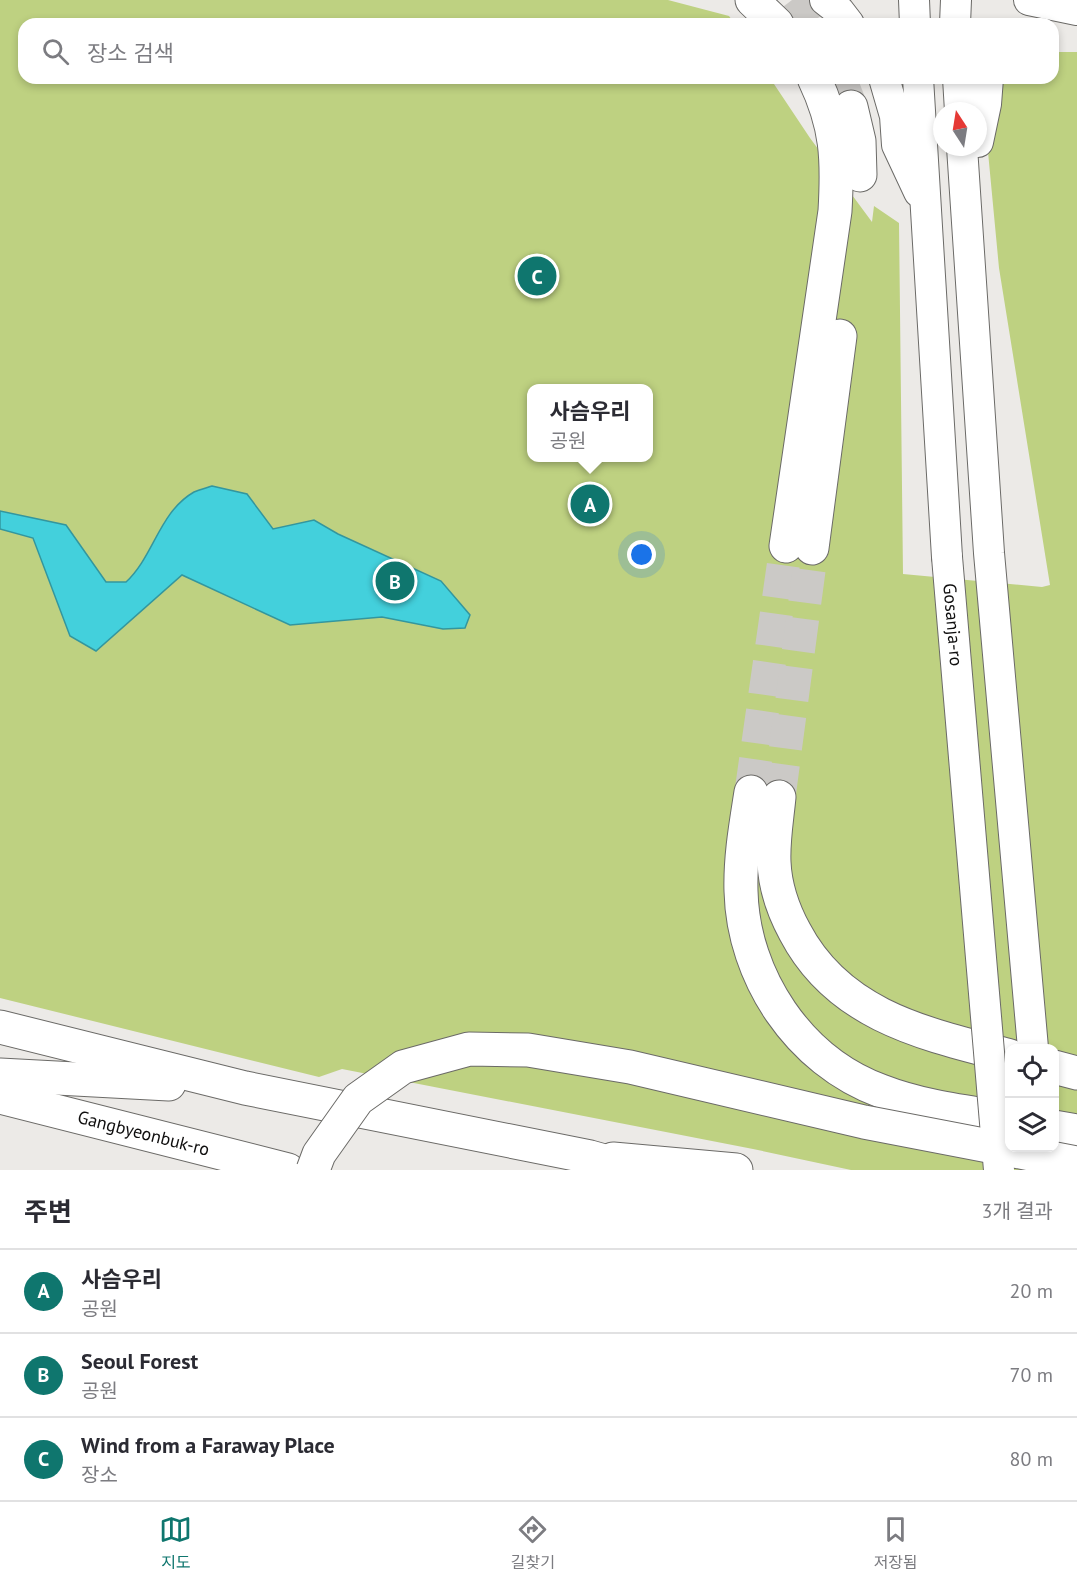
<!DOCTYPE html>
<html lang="ko">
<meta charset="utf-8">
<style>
:root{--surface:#fff;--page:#f7f7f7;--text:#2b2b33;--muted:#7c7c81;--line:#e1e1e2;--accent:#0f766e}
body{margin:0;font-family:"PT Sans","Noto Sans KR",sans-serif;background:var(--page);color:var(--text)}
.controls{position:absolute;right:18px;bottom:18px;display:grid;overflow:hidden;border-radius:12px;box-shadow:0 3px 9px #0003}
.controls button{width:54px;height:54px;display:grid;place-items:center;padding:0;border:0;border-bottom:2px solid var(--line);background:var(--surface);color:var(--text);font:30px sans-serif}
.compass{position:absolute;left:933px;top:102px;width:54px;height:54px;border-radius:50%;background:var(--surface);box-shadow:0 3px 9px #0003;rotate:348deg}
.you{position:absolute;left:642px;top:555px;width:21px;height:21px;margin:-15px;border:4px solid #fff;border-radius:50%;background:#1a73e8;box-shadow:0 0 0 9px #1a73e833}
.badge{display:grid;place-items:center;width:39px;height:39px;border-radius:50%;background:var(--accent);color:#fff;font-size:20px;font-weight:700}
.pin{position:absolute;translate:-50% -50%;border:3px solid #fff;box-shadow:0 2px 6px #0006}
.popup{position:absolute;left:527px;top:384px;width:126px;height:78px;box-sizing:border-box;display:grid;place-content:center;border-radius:12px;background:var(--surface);filter:drop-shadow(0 2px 4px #0005);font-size:20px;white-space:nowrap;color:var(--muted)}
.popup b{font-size:22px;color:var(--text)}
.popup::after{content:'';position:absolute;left:50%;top:100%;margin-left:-12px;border:12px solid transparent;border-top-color:var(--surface)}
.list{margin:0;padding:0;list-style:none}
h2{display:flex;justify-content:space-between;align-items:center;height:78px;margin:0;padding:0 24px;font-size:26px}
h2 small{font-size:20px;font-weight:400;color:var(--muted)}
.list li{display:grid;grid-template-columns:39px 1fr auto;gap:18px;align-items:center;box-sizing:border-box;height:84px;padding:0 24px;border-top:2px solid var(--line)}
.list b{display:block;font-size:22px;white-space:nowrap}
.list p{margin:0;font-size:20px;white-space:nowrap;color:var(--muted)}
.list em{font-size:20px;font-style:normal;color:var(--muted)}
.icon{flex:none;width:33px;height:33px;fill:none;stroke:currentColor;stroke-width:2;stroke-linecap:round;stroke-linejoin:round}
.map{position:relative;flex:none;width:1077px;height:1170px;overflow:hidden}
.search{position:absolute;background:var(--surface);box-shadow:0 3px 9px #0003;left:18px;right:18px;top:18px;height:66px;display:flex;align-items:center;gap:15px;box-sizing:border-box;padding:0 21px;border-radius:18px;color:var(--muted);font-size:22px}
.sheet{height:330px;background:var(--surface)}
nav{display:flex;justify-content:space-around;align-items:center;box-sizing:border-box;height:84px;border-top:2px solid var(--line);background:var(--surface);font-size:16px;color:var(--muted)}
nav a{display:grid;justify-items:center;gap:3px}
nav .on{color:var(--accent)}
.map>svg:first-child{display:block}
</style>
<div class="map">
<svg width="1077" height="1170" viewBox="0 0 1077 1170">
<rect width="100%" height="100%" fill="#eceae7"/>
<path fill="#bed181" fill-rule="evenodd" d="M0,0h668l61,16 6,8h-711v54h746l40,60 62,84 2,-16 25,17 4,351 139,13 8,-2 -51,-317 -18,-190h72v-26h24v1118h-226l-98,-21 -411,-80 -23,8 -319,-79zM532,388h116v70h-116zM1010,1048h44v100h-44z"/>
<path fill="#43d0dc" stroke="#33969e" stroke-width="1.5" d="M212,486l35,8 26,35 41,-9 24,14 103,47 29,34 -5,13 -22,1 -61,-12 -92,8 -108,-50 -86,76 -26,-15 -37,-98 -33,-9v-18l66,14 40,57h20c28,-26 33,-70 68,-90 5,-2 12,-4 18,-6z"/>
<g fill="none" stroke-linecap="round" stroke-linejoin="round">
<g stroke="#cbc9c6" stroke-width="33" stroke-dasharray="33 16" stroke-linecap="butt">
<path d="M792,0l18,24"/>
<path d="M840,78l11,29"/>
<path d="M751,792l35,-246"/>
<path d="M779,797l33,-249"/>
</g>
<g stroke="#6b6a67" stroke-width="32">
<g id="major">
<path d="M825,0l14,11 10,13"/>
<path d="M914,0l1,24"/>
<path d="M1029,0l48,10"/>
<path d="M955,24l1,-24"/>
<path d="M884,78l11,38 2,29 22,47"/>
<path d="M918,78l29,479"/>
<path d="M958,78l2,33"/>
<path d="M978,142l8,-38 2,-26"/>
<path d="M962,147l27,406 44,495"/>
</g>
</g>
<g stroke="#6b6a67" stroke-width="35">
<g id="highway">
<path d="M752,0l25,24"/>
<path d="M851,107l8,34 1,34"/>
<path d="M786,546l49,-335c3,-52 2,-85 -21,-133"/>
<path d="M812,548l28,-212"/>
<path d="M751,792c-5,32 -11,65 -10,99 2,86 58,170 140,200 41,16 86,21 129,28"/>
<path d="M779,797c-2,21 -6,43 -5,65 1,24 9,48 21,70 44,84 130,102 215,124"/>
<path d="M0,1027l245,61 345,69 46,13"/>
<path d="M1054,1067l23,6"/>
<path d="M0,1075l169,9"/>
<path id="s1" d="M0,1097l288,73"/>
<path d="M1054,1127l23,4"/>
<path d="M613,1159l123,11"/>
</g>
</g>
<use href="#major" stroke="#fff" stroke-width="30"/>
<use href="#highway" stroke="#fff" stroke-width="33"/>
<g stroke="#6b6a67" stroke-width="32" stroke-linecap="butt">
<g id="major-bridge">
<path id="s2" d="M947,557l52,613"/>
</g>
</g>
<g stroke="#6b6a67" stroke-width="35" stroke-linecap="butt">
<path id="highway-bridge" d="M313,1170l6,-16 39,-55 45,-32 66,-18 59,1 102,17 234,55 213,41"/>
</g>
<use href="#major-bridge" stroke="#fff" stroke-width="30"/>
<use href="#highway-bridge" stroke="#fff" stroke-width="33"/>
</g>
<g text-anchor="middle" stroke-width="6" stroke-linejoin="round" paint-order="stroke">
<g font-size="18" fill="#0f0e0e" stroke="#f9f7f4">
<text dy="6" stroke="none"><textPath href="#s2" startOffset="68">Gosanja-ro</textPath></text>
<text dy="6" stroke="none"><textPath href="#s1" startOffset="148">Gangbyeonbuk-ro</textPath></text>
</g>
</g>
</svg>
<div class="controls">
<button><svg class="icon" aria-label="locate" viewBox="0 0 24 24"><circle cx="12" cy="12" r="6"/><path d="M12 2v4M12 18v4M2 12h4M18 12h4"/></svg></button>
<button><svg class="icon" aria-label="layers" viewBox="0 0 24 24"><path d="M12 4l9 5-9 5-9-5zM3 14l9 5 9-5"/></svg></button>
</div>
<svg class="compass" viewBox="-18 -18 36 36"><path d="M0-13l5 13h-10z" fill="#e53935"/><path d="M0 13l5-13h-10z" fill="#7c7c81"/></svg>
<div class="you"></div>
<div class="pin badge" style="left:590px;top:504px">A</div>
<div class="popup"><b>사슴우리</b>공원</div>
<div class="pin badge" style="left:395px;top:581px">B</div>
<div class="pin badge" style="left:537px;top:276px">C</div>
<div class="search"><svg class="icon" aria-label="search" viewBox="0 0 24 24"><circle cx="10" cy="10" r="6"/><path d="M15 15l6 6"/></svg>장소 검색</div>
</div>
<section class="sheet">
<h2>주변<small>3개 결과</small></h2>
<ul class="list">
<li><span class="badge">A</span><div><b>사슴우리</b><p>공원</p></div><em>20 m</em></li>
<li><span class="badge">B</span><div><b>Seoul Forest</b><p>공원</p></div><em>70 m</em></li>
<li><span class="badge">C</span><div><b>Wind from a Faraway Place</b><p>장소</p></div><em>80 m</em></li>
</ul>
</section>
<nav>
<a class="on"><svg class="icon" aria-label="map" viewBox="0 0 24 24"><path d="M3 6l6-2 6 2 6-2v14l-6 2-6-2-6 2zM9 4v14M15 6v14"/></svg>지도</a>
<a><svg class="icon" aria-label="directions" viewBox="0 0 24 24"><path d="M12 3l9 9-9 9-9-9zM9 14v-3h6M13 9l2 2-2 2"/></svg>길찾기</a>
<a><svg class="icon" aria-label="saved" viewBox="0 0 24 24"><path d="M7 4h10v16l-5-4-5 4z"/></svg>저장됨</a>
</nav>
